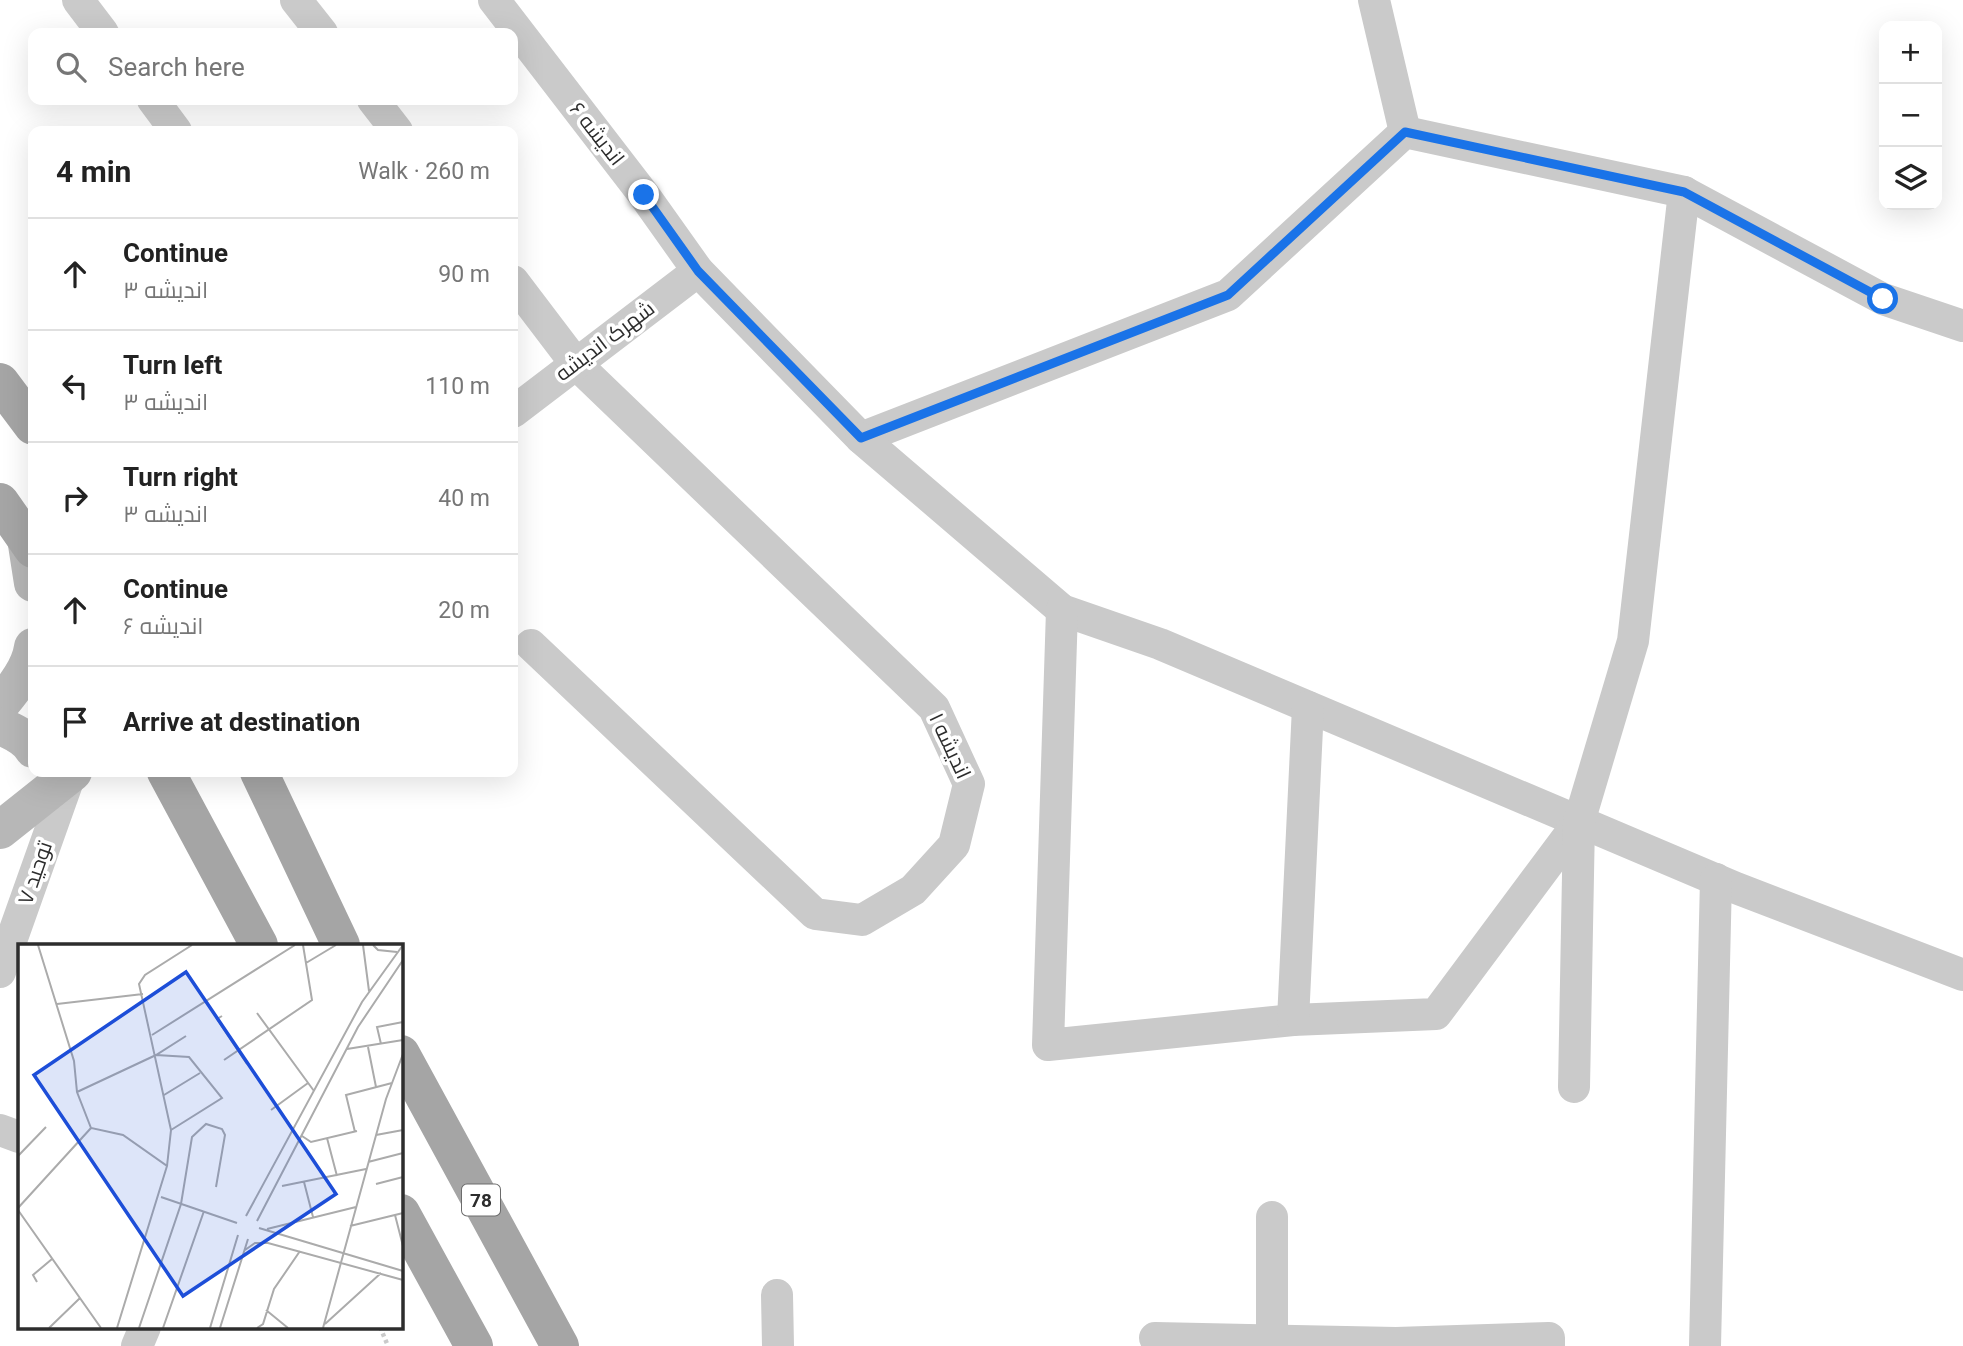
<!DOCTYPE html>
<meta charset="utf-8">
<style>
:root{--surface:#fff;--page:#f2f2f2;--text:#222;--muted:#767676;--line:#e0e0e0}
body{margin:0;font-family:Roboto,Cairo,sans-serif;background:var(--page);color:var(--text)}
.controls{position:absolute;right:21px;top:21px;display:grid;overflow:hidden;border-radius:14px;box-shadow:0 7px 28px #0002}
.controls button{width:63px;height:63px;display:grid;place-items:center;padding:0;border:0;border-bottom:2px solid var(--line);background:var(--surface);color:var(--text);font:35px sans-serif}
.stop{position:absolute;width:21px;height:21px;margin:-16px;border:5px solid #1a73e8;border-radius:50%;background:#fff}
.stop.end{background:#1a73e8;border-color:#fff;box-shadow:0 2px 7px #0008}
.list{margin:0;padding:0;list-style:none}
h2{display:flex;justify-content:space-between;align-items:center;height:91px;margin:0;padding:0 28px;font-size:30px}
h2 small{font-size:23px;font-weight:400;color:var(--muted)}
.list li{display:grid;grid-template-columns:46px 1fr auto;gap:21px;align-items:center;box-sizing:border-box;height:112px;padding:0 28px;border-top:2px solid var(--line)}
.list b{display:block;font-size:26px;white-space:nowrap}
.list p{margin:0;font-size:23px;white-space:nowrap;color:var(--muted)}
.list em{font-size:23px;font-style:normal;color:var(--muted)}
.icon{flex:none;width:38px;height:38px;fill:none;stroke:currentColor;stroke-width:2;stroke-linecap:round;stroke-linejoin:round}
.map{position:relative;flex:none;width:1963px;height:1346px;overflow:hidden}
.search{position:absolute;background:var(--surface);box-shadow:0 7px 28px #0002;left:28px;top:28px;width:490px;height:77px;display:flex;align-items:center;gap:18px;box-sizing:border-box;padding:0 24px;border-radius:14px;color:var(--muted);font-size:26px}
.panel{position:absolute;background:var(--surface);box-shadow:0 7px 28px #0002;left:28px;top:126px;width:490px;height:651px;border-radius:14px}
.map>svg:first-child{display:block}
</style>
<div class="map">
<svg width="1963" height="1346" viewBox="0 0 1963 1346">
<rect width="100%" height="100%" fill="#fff"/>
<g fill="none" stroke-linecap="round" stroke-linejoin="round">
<path stroke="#cacaca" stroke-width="4.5" stroke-dasharray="3.5 3.5" stroke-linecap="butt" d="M380,1327l8,19"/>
<g stroke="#cacaca" stroke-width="32">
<path d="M78,0l25,33"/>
<path d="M296,0l26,33"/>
<path d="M494,0l150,195 54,76 163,167 367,-143 177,-163 279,60 199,107 80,27"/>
<path d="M1374,0l31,132"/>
<path d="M153,100l23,31"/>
<path d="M373,100l24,31"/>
<path d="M513,281l63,83 358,344 35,76 -15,61 -41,45 -51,30 -47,-6 -284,-269"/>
<path d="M513,412l185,-141"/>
<path d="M861,438l201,172 98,34 576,244 227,87"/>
<path d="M1062,610l-14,435 245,-25 143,-6 143,-192"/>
<path d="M0,972l70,-197"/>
<path d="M1293,1020l15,-313"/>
<path d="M1574,1087l5,-265 54,-181 51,-449"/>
<path d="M0,1130l19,7"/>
<path d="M777,1295l1,51"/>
<path d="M1155,1338l241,5 153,-5v8"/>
<path d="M137,1346l8,-19"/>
<path d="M1272,1346v-129"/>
<path d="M1705,1346l11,-467"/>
</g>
<g stroke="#b7b7b7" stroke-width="38">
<path d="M26,538l7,45"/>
<path d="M0,705c13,-16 30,-36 33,-58"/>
<path d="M0,726c12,5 26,11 33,23"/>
<path d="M0,830l73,-58"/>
</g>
<g stroke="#a5a5a5" stroke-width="38">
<path d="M0,382l33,44"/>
<path d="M0,502l33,47"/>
<path d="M166,772l93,173"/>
<path d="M259,772l82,173"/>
<path d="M401,1054l159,292"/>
<path d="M401,1213l73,133"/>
</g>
</g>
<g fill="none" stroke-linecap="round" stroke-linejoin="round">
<path stroke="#1a73e8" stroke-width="9" d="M644,195l54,76 163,167 367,-143 177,-163 279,60 199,107"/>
</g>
<g text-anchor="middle" stroke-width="7" stroke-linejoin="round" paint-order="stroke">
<rect fill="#fff" stroke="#6c6c6c" stroke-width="2" x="462" y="1184.5" width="38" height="31" rx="5"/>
<g font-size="19" font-weight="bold" fill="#2d2d2d">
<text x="481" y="1207">78</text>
</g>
<g font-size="21" fill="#2d2d2d" stroke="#fff">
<text transform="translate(597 134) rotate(52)" y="7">اندیشه ۶</text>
<text transform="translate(605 341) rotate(-37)" y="7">شهرک اندیشه</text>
<text transform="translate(950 746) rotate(65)" y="7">اندیشه ۱</text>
<text transform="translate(35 873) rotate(-71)" y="7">توحید ۷</text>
</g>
</g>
<g transform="translate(18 944)">
<rect width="385" height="385" fill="#fff"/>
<path fill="none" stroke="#ababab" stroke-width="2" d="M20,1l36,116 3,31 14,36 32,7 44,31 -50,162M345,1l6,46M355,1l5,5 19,2M288,19l30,-18M39,60l86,-10M239,69l57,78M204,72l-5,3 30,45M134,91l143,-90M363,100l-4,-17 26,-5M350,103l8,40M329,105l56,-9M138,111l33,2 33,41 -51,32M206,116l88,-60 -9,-55M59,148l79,-37 30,-19M146,151l36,-22M253,166l37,-27M337,188l-9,-37 46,-12M358,191l27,-5M284,192l9,6 46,-11M309,194l10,38M0,212l28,-29M350,218l35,-9M149,222l4,-36 -32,-146 6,-9 47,-30M286,238l9,35M358,240l27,-7M264,242l84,-17M143,253l76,26M0,264l73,-80M0,266l83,118M377,271l8,31M228,272l116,-214 41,-57M239,277l101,-194 45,-67M332,282l53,-13M241,284l144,43M249,285l89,-22M227,306l10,-7h13l135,37M19,338l-4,-7 19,-16M248,366l22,18M307,380l56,-51M31,384l31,-30M121,384l42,-124 11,-67 14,-13 16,5 3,6 -9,52M145,384l41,-117M192,384l28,-93M202,384l28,-89M239,384l6,-4 11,-35 26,-38M305,384l63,-229 17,-45"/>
<path fill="#1d4ed8" fill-opacity="0.15" stroke="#1d4ed8" stroke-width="3.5" d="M168,28l150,222 -153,102 -149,-221z"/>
<rect width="385" height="385" fill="none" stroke="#2d2d2d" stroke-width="3.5"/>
</g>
</svg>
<div class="controls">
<button>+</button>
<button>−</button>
<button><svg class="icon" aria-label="layers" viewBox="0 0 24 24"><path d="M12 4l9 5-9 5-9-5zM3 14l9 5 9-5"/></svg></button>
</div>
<div class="stop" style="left:1883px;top:299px"></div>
<div class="stop end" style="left:644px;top:195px"></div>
<div class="search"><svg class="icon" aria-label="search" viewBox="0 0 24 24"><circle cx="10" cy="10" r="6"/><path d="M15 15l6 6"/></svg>Search here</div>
<section class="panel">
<h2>4 min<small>Walk · 260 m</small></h2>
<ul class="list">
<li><svg class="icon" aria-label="ahead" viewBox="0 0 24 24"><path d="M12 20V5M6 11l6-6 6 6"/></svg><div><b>Continue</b><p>اندیشه ۳</p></div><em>90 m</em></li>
<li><svg class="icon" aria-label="left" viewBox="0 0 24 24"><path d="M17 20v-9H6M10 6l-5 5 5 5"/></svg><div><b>Turn left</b><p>اندیشه ۳</p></div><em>110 m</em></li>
<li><svg class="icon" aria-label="right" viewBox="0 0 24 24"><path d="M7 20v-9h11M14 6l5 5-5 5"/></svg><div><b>Turn right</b><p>اندیشه ۳</p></div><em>40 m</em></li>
<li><svg class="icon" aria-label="ahead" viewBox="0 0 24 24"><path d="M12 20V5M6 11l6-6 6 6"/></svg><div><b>Continue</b><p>اندیشه ۶</p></div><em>20 m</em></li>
<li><svg class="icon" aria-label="arrive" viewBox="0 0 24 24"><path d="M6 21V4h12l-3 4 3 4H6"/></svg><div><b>Arrive at destination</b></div></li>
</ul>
</section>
</div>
